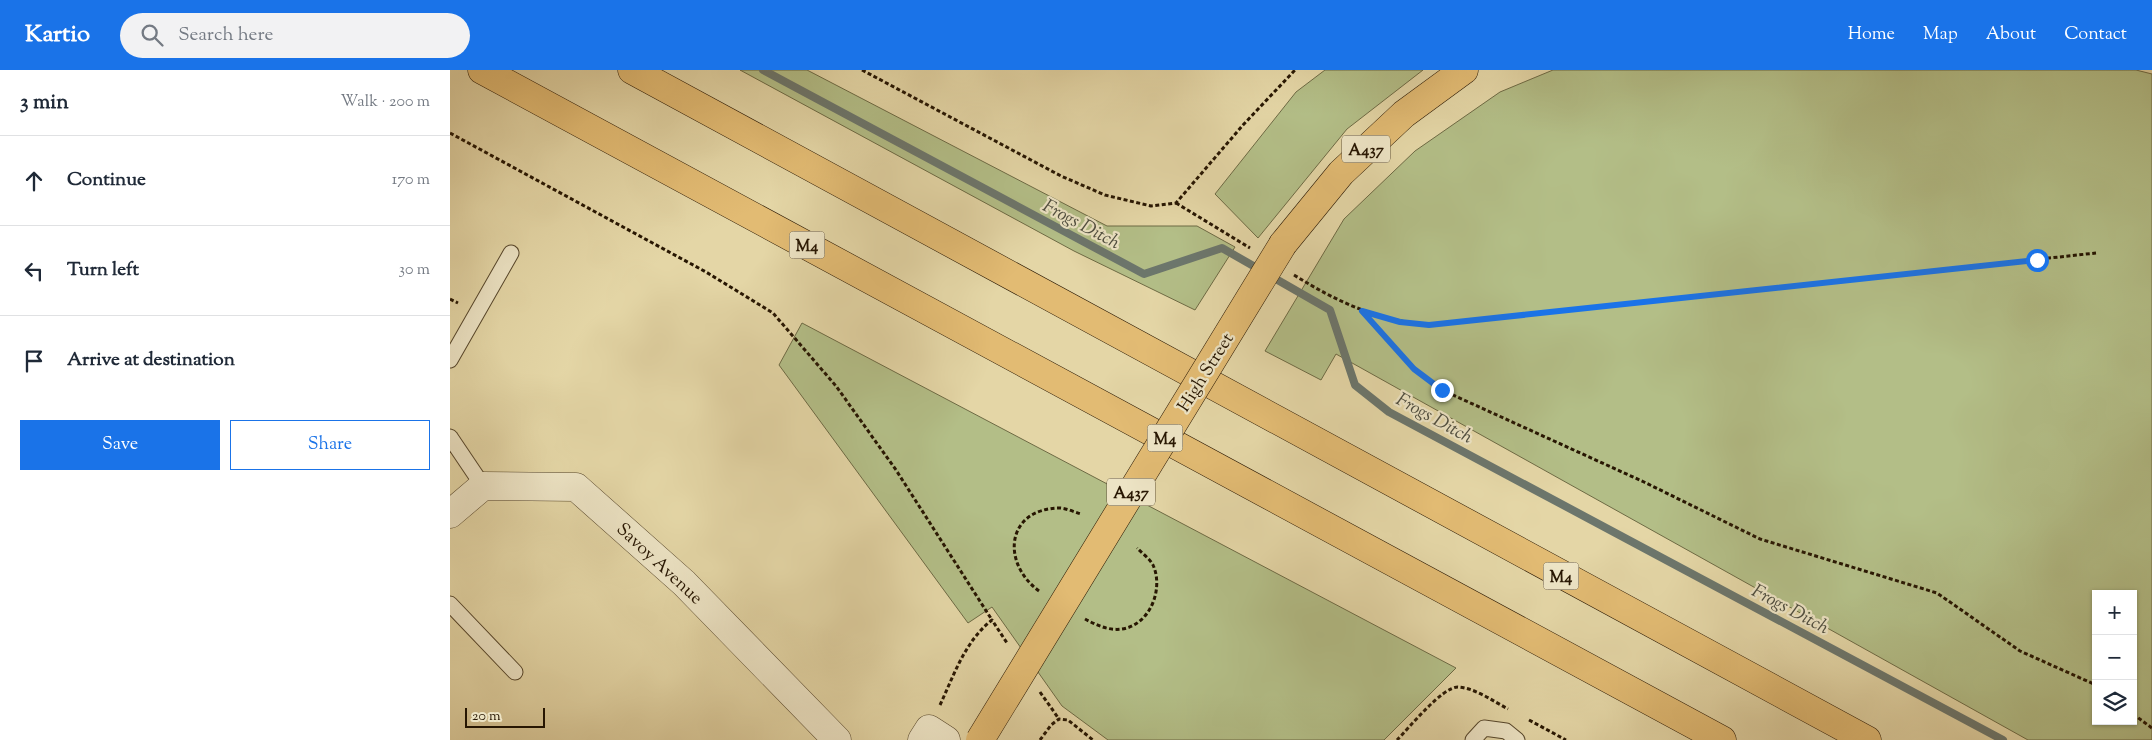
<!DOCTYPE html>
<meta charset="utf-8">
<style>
:root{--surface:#fff;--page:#f2f2f3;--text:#1f2937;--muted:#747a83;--line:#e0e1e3;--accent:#1a73e8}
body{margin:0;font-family:"Sorts Mill Goudy",serif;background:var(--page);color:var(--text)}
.controls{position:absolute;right:15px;bottom:15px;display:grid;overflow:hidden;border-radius:0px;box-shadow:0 1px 4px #0004}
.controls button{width:45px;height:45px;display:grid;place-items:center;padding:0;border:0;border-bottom:1px solid var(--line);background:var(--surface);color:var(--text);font:25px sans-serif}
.scale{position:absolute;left:15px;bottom:12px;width:80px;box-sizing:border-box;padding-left:5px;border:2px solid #271602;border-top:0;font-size:14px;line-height:18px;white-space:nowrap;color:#271602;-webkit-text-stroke:4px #ede4c5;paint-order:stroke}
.stop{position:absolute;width:15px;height:15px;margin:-11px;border:4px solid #1a73e8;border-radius:50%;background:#fff}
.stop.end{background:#1a73e8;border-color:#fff;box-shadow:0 1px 5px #0008}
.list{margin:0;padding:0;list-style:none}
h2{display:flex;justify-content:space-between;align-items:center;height:65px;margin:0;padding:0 20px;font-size:21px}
h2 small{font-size:16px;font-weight:400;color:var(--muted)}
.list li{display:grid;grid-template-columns:32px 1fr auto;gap:15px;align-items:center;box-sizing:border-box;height:90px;padding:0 20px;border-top:1px solid var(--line)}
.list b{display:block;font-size:19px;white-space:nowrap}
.list em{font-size:16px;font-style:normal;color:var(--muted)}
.actions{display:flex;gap:10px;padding:15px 20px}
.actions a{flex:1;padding:11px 0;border:1px solid var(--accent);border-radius:0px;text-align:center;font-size:18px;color:var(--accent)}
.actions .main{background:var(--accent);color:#fff}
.icon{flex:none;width:28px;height:28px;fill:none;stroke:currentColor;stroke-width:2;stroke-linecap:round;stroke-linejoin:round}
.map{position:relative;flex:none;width:1702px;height:670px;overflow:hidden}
header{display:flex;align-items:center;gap:30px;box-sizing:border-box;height:70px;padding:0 25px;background:var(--accent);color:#fff}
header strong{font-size:24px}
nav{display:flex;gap:28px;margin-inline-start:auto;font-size:18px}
.search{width:350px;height:45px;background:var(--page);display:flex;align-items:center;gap:12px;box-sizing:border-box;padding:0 18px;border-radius:28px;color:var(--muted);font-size:19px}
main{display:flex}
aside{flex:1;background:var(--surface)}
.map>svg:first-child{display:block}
</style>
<header>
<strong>Kartio</strong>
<div class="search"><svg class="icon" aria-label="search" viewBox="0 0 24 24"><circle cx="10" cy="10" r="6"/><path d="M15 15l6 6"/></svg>Search here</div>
<nav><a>Home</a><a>Map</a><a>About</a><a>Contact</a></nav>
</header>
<main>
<aside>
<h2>3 min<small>Walk · 200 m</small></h2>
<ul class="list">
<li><svg class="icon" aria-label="ahead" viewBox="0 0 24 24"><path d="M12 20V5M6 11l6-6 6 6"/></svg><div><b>Continue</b></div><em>170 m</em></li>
<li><svg class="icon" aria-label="left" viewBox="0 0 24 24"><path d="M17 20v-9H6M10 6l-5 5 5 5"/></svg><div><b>Turn left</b></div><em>30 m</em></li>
<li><svg class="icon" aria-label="arrive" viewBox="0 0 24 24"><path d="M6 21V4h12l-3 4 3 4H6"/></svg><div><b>Arrive at destination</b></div></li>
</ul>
<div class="actions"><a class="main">Save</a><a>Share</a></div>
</aside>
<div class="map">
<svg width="1702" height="670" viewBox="0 0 1702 670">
<rect width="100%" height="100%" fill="#e4d6a6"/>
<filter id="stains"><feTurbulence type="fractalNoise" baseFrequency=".004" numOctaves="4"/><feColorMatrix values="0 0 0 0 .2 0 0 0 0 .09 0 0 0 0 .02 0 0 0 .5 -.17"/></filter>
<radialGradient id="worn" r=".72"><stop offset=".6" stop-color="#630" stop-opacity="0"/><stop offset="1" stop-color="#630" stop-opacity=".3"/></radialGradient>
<g fill="#b3be87" stroke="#6d6a44" fill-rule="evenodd">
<path d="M290,0h67l300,156h90l38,21 -40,63 -121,-59z"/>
<path d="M875,0h98l-76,59 -89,109 -43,-44 81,-102z"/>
<path d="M1103,0h583l16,4v666h-124l-692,-386 -15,26 -56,-29 79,-132 71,-68 85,-59zM1646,524h37v127h-37z"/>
<path d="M352,253l654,345 -72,72h-276l-46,-34 -70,-99 -24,16 -189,-258z"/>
</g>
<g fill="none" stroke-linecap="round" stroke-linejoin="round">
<path stroke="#6c766c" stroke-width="8" d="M313,0l381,204 78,-26 108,62 25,75 34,27 614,328"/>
<g stroke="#56462b" stroke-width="17">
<g id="lane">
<path d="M0,290l61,-107"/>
<path d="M0,367l33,49"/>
<path d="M0,534l65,68"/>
<path d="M1023,670l11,-12 22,3 11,9"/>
</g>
</g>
<g stroke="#56462b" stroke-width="29">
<g id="street">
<path d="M0,444l33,-28 93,1 108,96 153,157"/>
<path d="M472,670l7,-11 17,11"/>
</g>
</g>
<g stroke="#271602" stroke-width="29">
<path id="primary" d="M833,174l58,-71 63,-59 60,-44"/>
</g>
<g stroke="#271602" stroke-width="29">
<g id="highway">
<path d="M32,0l1240,670"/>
<path d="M182,0l1235,670"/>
</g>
</g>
<g stroke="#271602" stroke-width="3" stroke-dasharray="4 2.5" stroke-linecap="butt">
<path d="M412,0l199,106 44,19 46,11 25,-3 67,-78 52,-55"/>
<path d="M0,63l256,139 67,41 63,73 60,84 96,150"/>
<path d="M726,133l74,45"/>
<path d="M844,205c45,28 83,45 135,50l667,-72"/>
<path d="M0,229l8,4"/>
<path d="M912,242l52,57 28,21 202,92 116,57 177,54 83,58 76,34"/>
<path d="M589,521c-38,-28 -33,-82 20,-83 7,0 15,4 22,6"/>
<path d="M635,549c11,6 24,12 37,10 28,-4 42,-40 31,-64 -3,-6 -11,-12 -16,-17"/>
<path d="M590,622l19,27"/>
<path d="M490,635c14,-30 25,-64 52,-85l15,23"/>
<path d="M1683,644l19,14"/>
<path d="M1079,650l37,20"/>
<path d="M590,670l11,-15 8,-6 9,1 25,20"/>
<path d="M947,670c12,-12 45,-53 61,-53 17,1 35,14 50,22"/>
</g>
<use href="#lane" stroke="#ede4c5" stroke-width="15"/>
<use href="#street" stroke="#ede4c5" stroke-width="28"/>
<use href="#primary" stroke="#e2bb73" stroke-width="28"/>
<use href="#highway" stroke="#e2bb73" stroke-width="28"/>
<g stroke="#271602" stroke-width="29" stroke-linecap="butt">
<path id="primary-bridge" d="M530,670l303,-496"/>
</g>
<use href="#primary-bridge" stroke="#e2bb73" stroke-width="28"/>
</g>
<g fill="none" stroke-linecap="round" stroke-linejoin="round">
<path stroke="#1a73e8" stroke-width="6" d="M992,320l-28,-21 -52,-58 38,11 29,3 608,-65"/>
</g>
<g text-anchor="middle" stroke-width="4.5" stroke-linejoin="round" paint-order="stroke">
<g fill="#ede4c5" stroke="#62543c" stroke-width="1">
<rect x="892" y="65.5" width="48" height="27" rx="4"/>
<rect x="339.5" y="161.5" width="35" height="27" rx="4"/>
<rect x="697.5" y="354.5" width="35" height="27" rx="4"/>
<rect x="657" y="408.5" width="48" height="27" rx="4"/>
<rect x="1093.5" y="492.5" width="35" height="27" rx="4"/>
</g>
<g font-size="16" font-weight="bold" fill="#271602">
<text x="916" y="85">A437</text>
<text x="357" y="181">M4</text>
<text x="715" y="374">M4</text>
<text x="681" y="428">A437</text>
<text x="1111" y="512">M4</text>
</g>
<g font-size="18" fill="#271602" stroke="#ede4c5">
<text transform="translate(755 302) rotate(-58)" y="6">High Street</text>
<text transform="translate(210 493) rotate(43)" y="6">Savoy Avenue</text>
</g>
<g font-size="19" font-style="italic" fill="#4f4e40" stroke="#ede4c5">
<text transform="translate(632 153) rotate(28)" y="7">Frogs Ditch</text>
<text transform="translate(985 347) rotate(29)" y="7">Frogs Ditch</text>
<text transform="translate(1341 538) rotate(28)" y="7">Frogs Ditch</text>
</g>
</g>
<rect width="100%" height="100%" filter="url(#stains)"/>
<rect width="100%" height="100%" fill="url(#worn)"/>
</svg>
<div class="controls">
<button>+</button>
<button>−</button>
<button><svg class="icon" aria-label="layers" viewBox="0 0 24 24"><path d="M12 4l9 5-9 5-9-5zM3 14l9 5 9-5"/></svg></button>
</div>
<div class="scale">20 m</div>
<div class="stop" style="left:1587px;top:190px"></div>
<div class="stop end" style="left:992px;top:320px"></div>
</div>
</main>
